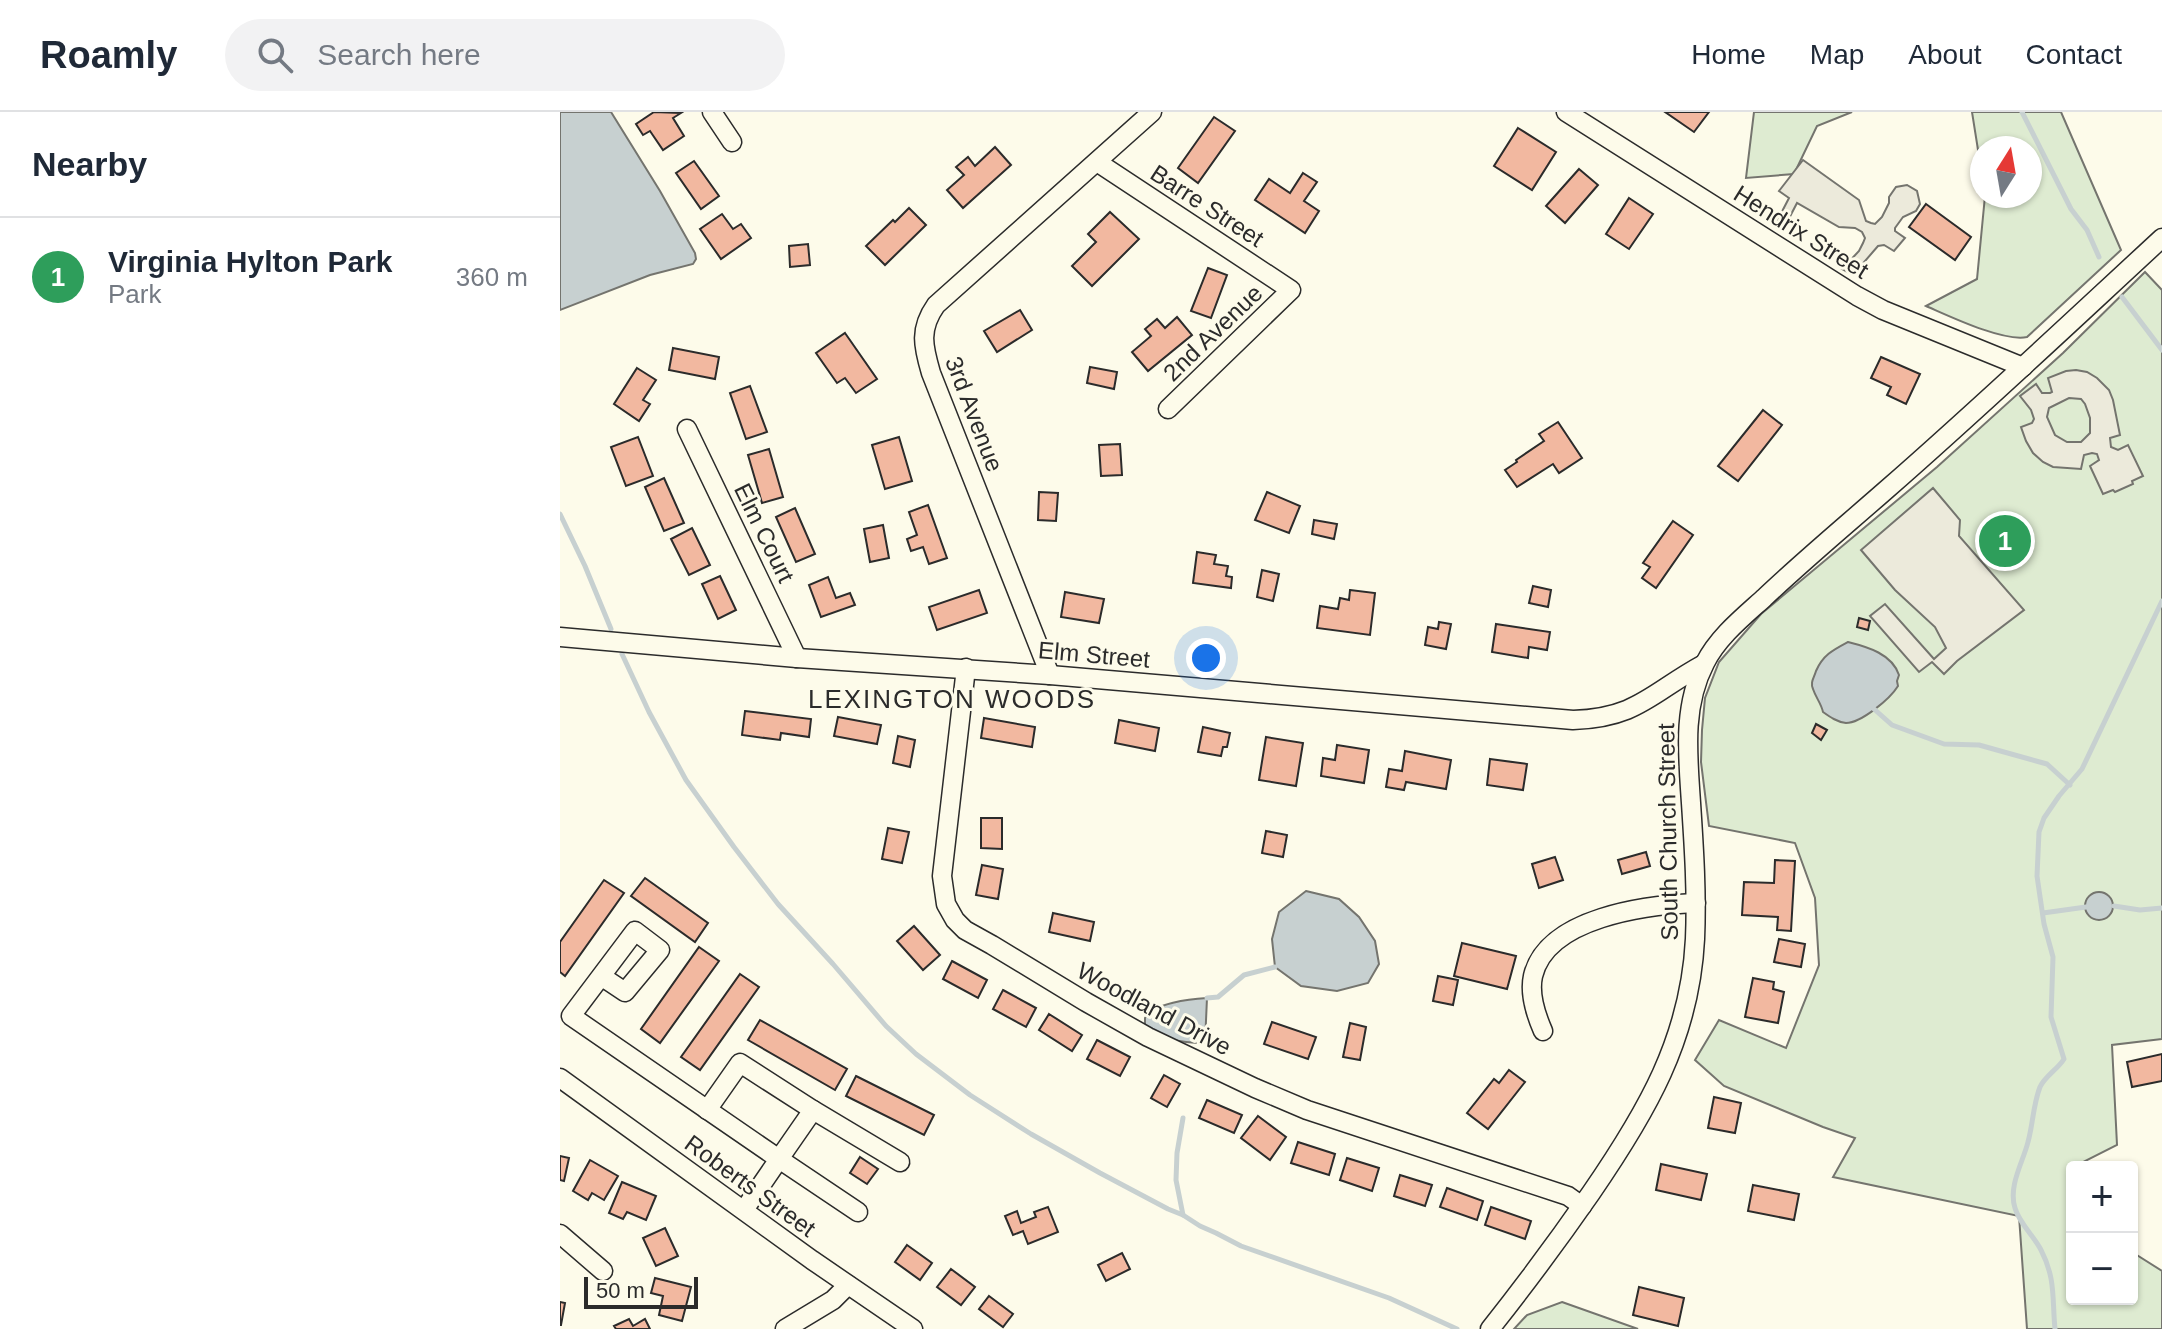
<!DOCTYPE html>
<meta charset="utf-8">
<style>
:root{--surface:#fff;--page:#f2f2f3;--text:#1f2937;--muted:#747a83;--line:#e0e1e3;--accent:#d93025}
body{margin:0;font-family:Helvetica,sans-serif;background:var(--page);color:var(--text)}
.controls{position:absolute;right:24px;bottom:24px;display:grid;overflow:hidden;border-radius:8px;box-shadow:0 2px 6px #0004}
.controls button{width:72px;height:72px;display:grid;place-items:center;padding:0;border:0;border-bottom:2px solid var(--line);background:var(--surface);color:var(--text);font:40px sans-serif}
.compass{position:absolute;left:1410px;top:24px;width:72px;height:72px;border-radius:50%;background:var(--surface);box-shadow:0 2px 6px #0004;rotate:11deg}
.scale{position:absolute;left:24px;bottom:20px;width:114px;box-sizing:border-box;padding-left:8px;border:4px solid #2b2b2b;border-top:0;font-size:22px;line-height:28px;white-space:nowrap;color:#2b2b2b;-webkit-text-stroke:6px #fdfbea;paint-order:stroke}
.you{position:absolute;left:646px;top:546px;width:28px;height:28px;margin:-20px;border:6px solid #fff;border-radius:50%;background:#1a73e8;box-shadow:0 0 0 12px #1a73e833}
.badge{display:grid;place-items:center;width:52px;height:52px;border-radius:50%;background:var(--accent);color:#fff;font-size:26px;font-weight:700}
.pin{position:absolute;translate:-50% -50%;border:4px solid #fff;box-shadow:0 2px 8px #0006}
.list{margin:0;padding:0;list-style:none}
h2{display:flex;justify-content:space-between;align-items:center;height:104px;margin:0;padding:0 32px;font-size:34px}
h2 small{font-size:26px;font-weight:400;color:var(--muted)}
.list li{display:grid;grid-template-columns:52px 1fr auto;gap:24px;align-items:center;box-sizing:border-box;height:120px;padding:0 32px;border-top:2px solid var(--line)}
.list b{display:block;font-size:30px;white-space:nowrap}
.list p{margin:0;font-size:26px;white-space:nowrap;color:var(--muted)}
.list em{font-size:26px;font-style:normal;color:var(--muted)}
.icon{flex:none;width:44px;height:44px;fill:none;stroke:currentColor;stroke-width:2;stroke-linecap:round;stroke-linejoin:round}
.map{position:relative;flex:none;width:1602px;height:1217px;overflow:hidden}
header{display:flex;align-items:center;gap:48px;box-sizing:border-box;height:112px;padding:0 40px;background:var(--surface);border-bottom:2px solid var(--line)}
header strong{font-size:38px}
nav{display:flex;gap:44px;margin-inline-start:auto;font-size:28px}
.search{width:560px;height:72px;background:var(--page);display:flex;align-items:center;gap:20px;box-sizing:border-box;padding:0 28px;border-radius:44px;color:var(--muted);font-size:30px}
main{display:flex}
aside{flex:1;background:var(--surface)}
.map>svg:first-child{display:block}
</style>
<header>
<strong>Roamly</strong>
<div class="search"><svg class="icon" aria-label="search" viewBox="0 0 24 24"><circle cx="10" cy="10" r="6"/><path d="M15 15l6 6"/></svg>Search here</div>
<nav><a>Home</a><a>Map</a><a>About</a><a>Contact</a></nav>
</header>
<main>
<aside>
<h2>Nearby<small></small></h2>
<ul class="list">
<li><span class="badge" style="background:#2e9e5b">1</span><div><b>Virginia Hylton Park</b><p>Park</p></div><em>360 m</em></li>
</ul>
</aside>
<div class="map">
<svg width="1602" height="1217" viewBox="0 0 1602 1217">
<rect width="100%" height="100%" fill="#fdfbea"/>
<g fill="#deebd1" stroke="#74746e" stroke-width="2">
<path d="M1194,0h98l-35,14 -23,48 -48,4z"/>
<path d="M1412,0h89l60,138 -94,87c-24,5 -78,-21 -101,-31l51,-27 8,-83h45v-48h-48v27z"/>
<path d="M1585,160l17,18v749l-50,6 5,100 -36,18v4h-9v132h60v-47l30,19v58h-135l-8,-113 -186,-39 22,-39 -32,-11 -99,-41 -29,-26 24,-40 67,28 33,-83 -4,-67 -20,-55 -86,-17 -8,-64 1,-32 3,-32 14,-36 42,-48 176,-147 126,-114z"/>
<path d="M1002,1190l76,27h-124l13,-14z"/>
</g>
<g fill="#eceadb" stroke="#74746e" stroke-width="2" fill-rule="evenodd">
<path d="M1243,48l56,40 7,21 5,2 4,1 7,-7 7,-14v-6l7,-10 11,-2 10,6 3,13 -4,7 -13,6 -8,11v3l10,7 -11,13 -10,-6 -6,1 -25,29 -11,-6 17,-18 4,-8 2,-5 -3,-6 -7,-4 -16,-1 -42,-24 -14,27 -8,-5 14,-27 -10,-7z"/>
<path d="M1516,258l11,2 10,6 12,12 4,10 7,35 -10,3 1,9 7,3 10,-5 15,31 -11,5 1,3 -18,8 -2,-2 -10,4 -13,-28 9,-6 -2,-6 -5,-1 -8,2 -3,14 -28,-2 -10,-5 -10,-9 -7,-12 -5,-14 11,-4 2,-4 -3,-9 -11,-14 16,-12 6,9h8l2,-1 -4,-14 18,-7zM1509,286l12,1 4,5 5,14v15l-9,9h-14l-12,-7 -8,-18 2,-9z"/>
<path d="M1373,376l27,32 -1,16 65,74 -67,51 -13,13 -12,-12 -13,10 -49,-56 15,-12 49,55 12,-11 -11,-21 -40,-37 -34,-40z"/>
</g>
<g fill="#c7d0d0" stroke="#74746e" stroke-width="2">
<path d="M0,0h51l49,79 35,62 1,6 -3,5 -43,11 -90,35z"/>
<path d="M1288,530c20,5 44,12 51,33l-2,6 1,5c-8,13 -37,37 -52,37 -9,-1 -16,-6 -23,-11 -2,-9 -7,-14 -10,-23 -3,-7 1,-11 3,-18 7,-16 17,-21 32,-29z"/>
<path d="M746,779l33,8 20,18 16,24 4,23 -11,19 -31,8 -36,-5 -26,-19 -3,-28 7,-27z"/>
<circle cx="1539" cy="794" r="14"/>
<path d="M647,886l-2,45c-20,0 -44,-3 -60,-17v-8c9,-15 45,-19 62,-20z"/>
</g>
<g fill="none" stroke-linecap="round" stroke-linejoin="round">
<g stroke="#c7d0d0" stroke-width="5">
<path d="M1462,0l49,97 16,21 12,27"/>
<path d="M1562,185l40,53"/>
<path d="M0,402l25,52 26,63"/>
<path d="M62,542l27,58 37,68 48,67 44,57 55,60 53,62 30,28 54,41 61,39 69,39 68,36 15,6 17,11 16,7 25,13 148,52 68,31"/>
<path d="M1314,597l18,16 52,19 35,1 68,19 23,21"/>
<path d="M1554,794l26,4 22,-2"/>
<path d="M1483,801l43,-6"/>
<path d="M647,886l11,-1 26,-22 31,-8"/>
<path d="M623,1006l-6,35 -1,27 7,35"/>
<path d="M1495,1217c-3,-30 1,-50 -14,-79 -7,-14 -22,-27 -26,-42 -7,-22 8,-46 13,-66 5,-18 5,-37 12,-55 5,-11 18,-18 24,-28l-13,-42 2,-60 -9,-33 -7,-48 2,-44 5,-14 15,-22 23,-27 80,-168"/>
</g>
</g>
<g fill="#f2b8a0" stroke="#2b2b2b" stroke-width="2">
<path d="M94,0l27,1 -8,5 11,18 -21,14 -13,-19 -7,4 -7,-11z"/>
<path d="M1105,0h44l-15,20z"/>
<path d="M654,5l21,14 -37,52 -20,-15z"/>
<path d="M958,16l38,24 -24,38 -38,-24z"/>
<path d="M435,35l16,18 -48,43 -16,-18 17,-15 -8,-8 12,-10 7,9z"/>
<path d="M134,49l25,35 -18,13 -25,-36z"/>
<path d="M1019,57l19,16 -33,38 -19,-17z"/>
<path d="M743,61l14,9 -13,19 15,10 -14,22 -50,-33 14,-21 21,14z"/>
<path d="M1069,86l24,16 -24,35 -23,-15z"/>
<path d="M1366,92l45,33 -16,23 -46,-33z"/>
<path d="M349,96l17,17 -41,40 -19,-19 27,-26 2,2z"/>
<path d="M550,100l29,27 -47,47 -20,-20 24,-24 -8,-8z"/>
<path d="M162,102l11,15 8,-5 10,14 -30,21 -21,-30z"/>
<path d="M248,132l2,21 -20,2 -1,-21z"/>
<path d="M648,156l19,7 -16,43 -20,-7z"/>
<path d="M460,198l12,20 -35,22 -13,-21z"/>
<path d="M617,205l15,18 -44,36 -16,-19 19,-16 -6,-7 12,-10 8,9z"/>
<path d="M285,221l32,46 -21,14 -11,-15 -8,5 -21,-30z"/>
<path d="M113,236l46,9 -4,22 -46,-9z"/>
<path d="M1321,245l39,17 -14,30 -19,-9 4,-8 -20,-9z"/>
<path d="M530,255l27,5 -3,17 -27,-6z"/>
<path d="M77,256l19,12 -13,20 7,4 -11,17 -25,-17z"/>
<path d="M190,274l17,46 -21,7 -16,-46z"/>
<path d="M1203,298l19,15 -44,56 -20,-15z"/>
<path d="M998,310l24,36 -23,15 -6,-9 -36,23 -12,-17 12,-8 -1,-2 28,-19 -5,-7z"/>
<path d="M78,325l15,39 -27,10 -15,-39z"/>
<path d="M339,325l13,44 -27,8 -13,-44z"/>
<path d="M560,332l2,31 -21,1 -2,-31z"/>
<path d="M209,337l14,48 -21,6 -14,-48z"/>
<path d="M104,366l20,45 -20,8 -19,-44z"/>
<path d="M479,380l19,1 -2,28 -18,-1z"/>
<path d="M707,380l33,14 -11,27 -34,-13z"/>
<path d="M368,393l19,53 -18,6 -6,-17 -12,4 -4,-12 10,-4 -8,-23z"/>
<path d="M235,396l20,46 -19,8 -20,-45z"/>
<path d="M754,408l23,4 -3,15 -22,-5z"/>
<path d="M1113,409l20,14 -37,53 -14,-10 8,-11 -7,-4z"/>
<path d="M323,413l6,33 -19,4 -6,-33z"/>
<path d="M132,416l18,37 -21,10 -18,-36z"/>
<path d="M637,440l19,3 -2,9 14,2 -2,10 6,1 -1,11 -38,-5z"/>
<path d="M702,458l17,4 -6,27 -16,-4z"/>
<path d="M160,464l16,34 -18,9 -16,-35z"/>
<path d="M268,465l8,21 14,-5 5,12 -34,12 -12,-32z"/>
<path d="M973,474l18,4 -3,17 -19,-4z"/>
<path d="M419,478l8,23 -50,17 -8,-23z"/>
<path d="M790,478l25,3 -5,42 -53,-7 3,-22 18,3 2,-11 9,2z"/>
<path d="M505,480l39,7 -5,24 -38,-6z"/>
<path d="M1299,506l11,3 -2,9 -11,-3z"/>
<path d="M879,510l12,2 -5,25 -21,-4 3,-18 10,2z"/>
<path d="M936,512l54,8 -3,18 -18,-3 -1,11 -36,-6z"/>
<path d="M185,599l66,8 -2,18 -28,-4 -1,7 -38,-5z"/>
<path d="M278,605l43,8 -4,19 -43,-8z"/>
<path d="M424,606l51,9 -3,20 -51,-9z"/>
<path d="M559,608l40,8 -4,23 -40,-8z"/>
<path d="M1256,612l11,6 -6,10 -9,-7z"/>
<path d="M643,615l27,6 -3,14h-4l-2,9 -23,-4z"/>
<path d="M338,624l17,4 -5,27 -17,-4z"/>
<path d="M706,625l37,6 -7,43 -37,-6z"/>
<path d="M777,633l32,5 -5,33 -43,-7 2,-18 12,2z"/>
<path d="M845,639l46,9 -5,29 -40,-7 -2,8 -18,-3 3,-18 13,2z"/>
<path d="M930,647l37,5 -4,26 -36,-5z"/>
<path d="M421,706h21v31l-21,-1z"/>
<path d="M328,716l21,4 -7,31 -20,-4z"/>
<path d="M706,719l21,4 -4,22 -21,-4z"/>
<path d="M1086,740l4,14 -28,8 -4,-14z"/>
<path d="M995,745l8,23 -24,8 -7,-24z"/>
<path d="M1215,748l20,1 -4,70 -14,-1 1,-13 -36,-2 2,-33 30,1z"/>
<path d="M422,753l21,4 -5,30 -22,-4z"/>
<path d="M85,766l63,45 -13,19 -64,-46z"/>
<path d="M44,768l20,13 -59,83 -5,-4v-30z"/>
<path d="M493,801l41,9 -4,19 -41,-9z"/>
<path d="M354,814l26,29 -17,15 -26,-29z"/>
<path d="M1219,827l26,5 -4,23 -27,-5z"/>
<path d="M902,831l54,13 -9,33 -53,-13z"/>
<path d="M139,835l20,14 -59,82 -19,-14z"/>
<path d="M392,849l35,19 -9,18 -35,-19z"/>
<path d="M180,862l19,13 -59,83 -19,-13z"/>
<path d="M878,864l20,4 -5,25 -20,-4z"/>
<path d="M1193,866l21,4 -1,7 11,3 -6,31 -33,-6z"/>
<path d="M443,878l33,18 -10,19 -33,-18z"/>
<path d="M489,902l33,21 -10,16 -33,-21z"/>
<path d="M200,908l87,49 -12,21 -87,-50z"/>
<path d="M712,910l44,15 -8,22 -44,-15z"/>
<path d="M790,911l16,4 -6,33 -17,-3z"/>
<path d="M537,928l33,17 -10,19 -33,-17z"/>
<path d="M1602,942v27l-30,6 -5,-25z"/>
<path d="M949,958l16,12 -37,47 -21,-16 27,-34 5,4z"/>
<path d="M604,963l16,9 -13,23 -16,-9z"/>
<path d="M296,964l78,39 -10,20 -78,-39z"/>
<path d="M1154,985l27,6 -6,30 -27,-5z"/>
<path d="M647,988l35,15 -8,18 -35,-15z"/>
<path d="M698,1004l28,21 -16,23 -29,-22z"/>
<path d="M738,1030l37,12 -6,21 -38,-12z"/>
<path d="M0,1044l9,2 -5,23 -4,-1z"/>
<path d="M300,1045l18,12 -11,15 -17,-11z"/>
<path d="M787,1046l32,10 -7,23 -32,-11z"/>
<path d="M30,1048l28,16 -14,24 -12,-7 -4,7 -15,-9z"/>
<path d="M1101,1052l46,10 -6,26 -45,-10z"/>
<path d="M840,1063l32,10 -7,21 -31,-10z"/>
<path d="M62,1070l34,14 -10,24 -19,-8 -4,7 -14,-6z"/>
<path d="M1193,1073l46,9 -5,26 -46,-9z"/>
<path d="M887,1076l36,13 -6,19 -37,-13z"/>
<path d="M488,1095l10,25 -30,12 -5,-13 -10,4 -8,-19 12,-5 4,12 15,-6 -2,-5z"/>
<path d="M931,1095l40,14 -6,18 -40,-14z"/>
<path d="M105,1116l13,28 -22,10 -13,-28z"/>
<path d="M347,1133l25,18 -12,17 -25,-18z"/>
<path d="M562,1141l8,16 -24,12 -8,-16z"/>
<path d="M391,1157l24,18 -14,18 -24,-18z"/>
<path d="M95,1166l36,9 -9,34 -23,-6 4,-19 -12,-3z"/>
<path d="M1079,1175l45,11 -6,28 -45,-11z"/>
<path d="M429,1184l24,18 -10,13 -24,-18z"/>
<path d="M0,1190l5,1 -4,22h-1z"/>
<path d="M69,1207l4,7 12,-7 5,10h-34l-2,-3z"/>
</g>
<g fill="none" stroke-linecap="round" stroke-linejoin="round">
<g stroke="#2b2b2b" stroke-width="21">
<g id="minor">
<path d="M152,0l20,30"/>
<path d="M1006,0l291,184 26,14 140,57"/>
<path d="M537,50l194,128 -123,119"/>
<path d="M127,317l110,229"/>
<path d="M0,525l237,21 253,17 523,45c65,-2 79,-28 131,-56"/>
<path d="M406,556l-24,208 4,28 9,16 10,10 27,15 94,57 62,35 107,51 52,22 261,86 14,10"/>
<path d="M490,563l-119,-302c-8,-27 -12,-44 5,-68l216,-193"/>
<path d="M41,864l24,16 35,-42 -25,-19 -64,85 208,143 -35,51"/>
<path d="M983,919c-7,-16 -14,-37 -10,-55 14,-59 114,-71 163,-73"/>
<path d="M0,966l252,182 101,69"/>
<path d="M147,998l33,-47 73,47"/>
<path d="M298,1100l-79,-53 34,-49 87,52"/>
<path d="M0,1122l43,37"/>
<path d="M225,1217l48,-29 15,-15"/>
<path d="M930,1217c35,-44 69,-90 101,-136 55,-80 99,-154 104,-254 2,-45 -1,-91 -4,-136 -3,-47 -9,-96 14,-140 13,-26 38,-46 59,-65 39,-37 81,-72 122,-108 94,-82 184,-167 276,-252"/>
</g>
</g>
<use href="#minor" stroke="#fdfbea" stroke-width="18"/>
</g>
<g text-anchor="middle" stroke-width="6" stroke-linejoin="round" paint-order="stroke">
<g font-size="24" fill="#2b2b2b" stroke="#fdfbea">
<text transform="translate(647 94) rotate(33)" y="8">Barre Street</text>
<text transform="translate(1241 120) rotate(32)" y="8">Hendrix Street</text>
<text transform="translate(653 221) rotate(-44)" y="8">2nd Avenue</text>
<text transform="translate(414 302) rotate(69)" y="8">3rd Avenue</text>
<text transform="translate(204 421) rotate(64)" y="8">Elm Court</text>
<text transform="translate(534 543) rotate(5)" y="8">Elm Street</text>
<text transform="translate(1108 720) rotate(-91)" y="8">South Church Street</text>
<text transform="translate(594 897) rotate(28)" y="8">Woodland Drive</text>
<text transform="translate(190 1074) rotate(36)" y="8">Roberts Street</text>
</g>
<g font-size="26" letter-spacing="2" fill="#2b2b2b" stroke="#fdfbea">
<text x="392" y="596">LEXINGTON WOODS</text>
</g>
</g>
</svg>
<div class="controls">
<button>+</button>
<button>−</button>
</div>
<svg class="compass" viewBox="-18 -18 36 36"><path d="M0-13l5 13h-10z" fill="#e53935"/><path d="M0 13l5-13h-10z" fill="#747a83"/></svg>
<div class="scale">50 m</div>
<div class="you"></div>
<div class="pin badge" style="left:1445px;top:429px;background:#2e9e5b">1</div>
</div>
</main>
